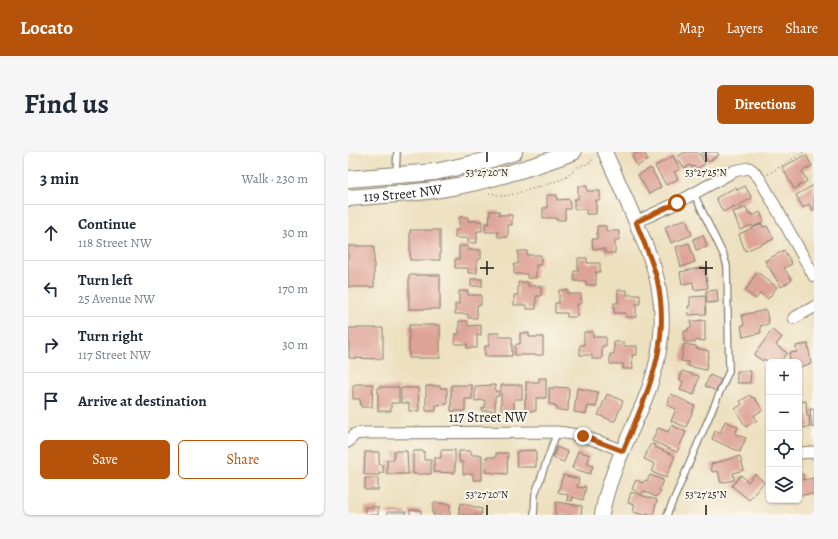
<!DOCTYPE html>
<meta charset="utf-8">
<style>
:root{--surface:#fff;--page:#f6f6f7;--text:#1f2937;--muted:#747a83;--line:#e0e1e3;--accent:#b45309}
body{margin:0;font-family:Alegreya,serif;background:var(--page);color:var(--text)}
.controls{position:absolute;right:12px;bottom:12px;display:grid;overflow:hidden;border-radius:6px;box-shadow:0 1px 3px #0004}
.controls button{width:36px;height:36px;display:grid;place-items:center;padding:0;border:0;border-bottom:1px solid var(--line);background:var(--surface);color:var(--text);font:20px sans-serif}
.stop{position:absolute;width:12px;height:12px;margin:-9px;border:3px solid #b45309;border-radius:50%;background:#fff}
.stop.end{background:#b45309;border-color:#fff;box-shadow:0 1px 4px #0008}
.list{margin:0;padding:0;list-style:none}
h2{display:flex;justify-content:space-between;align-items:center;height:52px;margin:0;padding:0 16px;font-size:17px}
h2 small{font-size:13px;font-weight:400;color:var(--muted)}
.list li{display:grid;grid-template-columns:26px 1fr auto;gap:12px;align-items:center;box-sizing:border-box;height:56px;padding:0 16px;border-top:1px solid var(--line)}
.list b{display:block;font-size:15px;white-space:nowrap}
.list p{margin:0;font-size:13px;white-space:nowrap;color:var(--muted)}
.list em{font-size:13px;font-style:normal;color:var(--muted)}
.actions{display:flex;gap:8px;padding:12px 16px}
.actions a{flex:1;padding:9px 0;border:1px solid var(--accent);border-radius:6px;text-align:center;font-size:14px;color:var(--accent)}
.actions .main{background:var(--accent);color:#fff}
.icon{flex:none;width:22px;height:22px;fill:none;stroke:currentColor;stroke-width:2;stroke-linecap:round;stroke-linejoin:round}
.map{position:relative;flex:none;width:466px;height:363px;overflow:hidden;border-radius:6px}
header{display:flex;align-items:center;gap:24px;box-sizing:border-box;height:56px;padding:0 20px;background:var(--accent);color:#fff}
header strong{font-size:19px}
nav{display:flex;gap:22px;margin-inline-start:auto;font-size:14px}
.intro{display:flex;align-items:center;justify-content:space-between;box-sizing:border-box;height:96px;padding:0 24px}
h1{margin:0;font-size:28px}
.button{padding:10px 18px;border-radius:6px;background:var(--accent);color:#fff;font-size:14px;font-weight:700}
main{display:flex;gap:24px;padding:0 24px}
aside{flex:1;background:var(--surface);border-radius:6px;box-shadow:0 1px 3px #0004}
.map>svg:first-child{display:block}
</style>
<header>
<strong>Locato</strong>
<nav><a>Map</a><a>Layers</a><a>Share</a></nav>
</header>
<div class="intro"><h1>Find us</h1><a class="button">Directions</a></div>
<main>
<aside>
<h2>3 min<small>Walk · 230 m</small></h2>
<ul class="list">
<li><svg class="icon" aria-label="ahead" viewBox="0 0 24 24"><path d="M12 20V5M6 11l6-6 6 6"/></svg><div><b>Continue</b><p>118 Street NW</p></div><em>30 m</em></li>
<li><svg class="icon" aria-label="left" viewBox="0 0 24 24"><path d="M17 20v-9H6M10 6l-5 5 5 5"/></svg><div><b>Turn left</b><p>25 Avenue NW</p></div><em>170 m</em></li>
<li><svg class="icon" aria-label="right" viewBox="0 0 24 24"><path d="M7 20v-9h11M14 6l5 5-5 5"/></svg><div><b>Turn right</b><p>117 Street NW</p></div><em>30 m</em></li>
<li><svg class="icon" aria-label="arrive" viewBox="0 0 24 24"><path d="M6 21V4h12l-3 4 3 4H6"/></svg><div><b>Arrive at destination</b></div></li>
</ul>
<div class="actions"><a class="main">Save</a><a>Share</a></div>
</aside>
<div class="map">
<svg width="466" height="363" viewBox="0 0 466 363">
<rect width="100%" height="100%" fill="#fbf7ec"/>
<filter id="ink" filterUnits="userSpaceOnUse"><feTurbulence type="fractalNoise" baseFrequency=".025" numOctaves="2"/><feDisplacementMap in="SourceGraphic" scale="8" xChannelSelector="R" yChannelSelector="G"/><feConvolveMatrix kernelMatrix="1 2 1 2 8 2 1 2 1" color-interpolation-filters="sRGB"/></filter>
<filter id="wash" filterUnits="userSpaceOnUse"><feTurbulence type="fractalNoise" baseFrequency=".012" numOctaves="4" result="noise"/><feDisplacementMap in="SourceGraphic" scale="16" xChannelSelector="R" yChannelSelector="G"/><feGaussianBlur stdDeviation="0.9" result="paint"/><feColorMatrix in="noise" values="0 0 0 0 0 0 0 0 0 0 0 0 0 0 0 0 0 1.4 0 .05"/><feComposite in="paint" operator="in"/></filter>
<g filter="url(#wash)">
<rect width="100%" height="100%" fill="#ede0bf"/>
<g id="blocks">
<g fill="#dea397">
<path d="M290,0h6l4,8 -11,6 -5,-10z"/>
<path d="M337,0h12l1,2h2l5,10 -9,5 -2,-3 -2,2 -1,-3 -7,3 -7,-11z"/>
<path d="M354,0h15l2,3 -11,7z"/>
<path d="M458,3l6,11 -10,5 5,10 -13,8 -12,-22z"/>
<path d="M325,4l7,13 -6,3 4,7 -12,6 -11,-19z"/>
<path d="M303,16l10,19 -12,7 -11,-19z"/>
<path d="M466,33v25h-2l-3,-6 -6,4 -7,-13z"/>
<path d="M230,34h9v5h13v9h-4v14h-10v-5h-12v-10h4z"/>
<path d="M397,34l7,12 -18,10v-2l-11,6 -7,-14 20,-11 1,3z"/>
<path d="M199,43h10v5l13,-1v10h-5v11h-9v-2h-13v-10h4z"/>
<path d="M398,55l3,7 2,-1 1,3 8,-4 4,10 -11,5 -1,-2 -12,5 -7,-18z"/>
<path d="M142,59h9v4h13v10h-4v12h-10v-5h-13v-9l4,1z"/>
<path d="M111,65h9v4h14v10h-5v12h-9v-5h-13v-8h4z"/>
<path d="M338,67l6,16 -21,8 -6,-16z"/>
<path d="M414,72l1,3 4,-1 7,13 -29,12 -6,-17z"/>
<path d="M249,74h9v5h13v9h-4v13h-10v-4h-12l-1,-10h5z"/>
<rect x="62" y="78" width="30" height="30"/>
<path d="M355,83l4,12 -11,3 -3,-11z"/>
<path d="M341,91l6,19 -14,5 -5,-20z"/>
<rect x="0" y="94" width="26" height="41"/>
<path d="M111,94h9v4h13v9h-4v14h-9v-5h-13v-9h4z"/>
<path d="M436,98l8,14 -8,4 8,12 -11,7 -16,-26z"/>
<path d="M170,99h9v4h14v10h-5v13h-9v-4h-13v-10h4z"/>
<path d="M230,106h9v5h13v9h-4v13h-10v-4h-12v-10h4z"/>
<path d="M356,115l4,21 -14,2 -1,-8 -11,2 -2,-12z"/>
<path d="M409,120l20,15 -9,12 -8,-6 -4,6 -11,-8z"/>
<rect x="61" y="123" width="31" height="34"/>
<rect x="123" y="127" width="11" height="7"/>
<path d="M170,130h10v4h13v10h-5v13h-9v-4h-13v-10h4z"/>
<path d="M211,138h9v4h13v10h-4v13h-10v-4h-12v-10h4z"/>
<path d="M270,138h9v5h13v9h-4v13h-10v-4h-12v-10h4z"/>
<path d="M369,138l1,12 -11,1 -1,-12z"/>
<path d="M111,139h9v4h13v10h-4v13h-9v-4h-13v-10h4z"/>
<path d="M357,144l1,18 -17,1 -1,-9h2v-9z"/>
<path d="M418,158l3,14 -9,2 1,7 -18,4 -2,-11 3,-1 -2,-10z"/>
<path d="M351,168l6,1v20l-9,-1v2h-12v-11h4v-3h3v-7h8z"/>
<path d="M111,169h9v5l13,-1v10h-4v13h-10v-4h-12v-10h4z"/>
<rect x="61" y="173" width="31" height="33"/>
<path d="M1,176h34v31l-34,-1z"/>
<path d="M424,178l10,7 -6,8 11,8 -7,9h-11l-5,-3 -1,2 -9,-6z"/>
<path d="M236,180h9v5h13v9h-4v13h-10v-4h-12v-10h4z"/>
<path d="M141,181h10v4h13v19h-27v-10h4z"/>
<path d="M172,181h9v4h14v18h-28v-9l2,-2h3z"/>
<path d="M266,190h10v4h13v9h-5l1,14h-10v-5h-13v-10h4z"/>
<path d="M336,192l12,2v2l13,3 -3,19 -18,-4v-4l-7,-1z"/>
<path d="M460,192l3,20 -12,3v-5h-9l-1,-9 8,-1 -1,-6z"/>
<path d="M334,219l17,5 -5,19 -14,-5 3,-9 -3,-1z"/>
<path d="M389,219h14l-1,12h-13z"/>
<path d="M362,223l11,5 -5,11 -11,-5z"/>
<path d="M191,226h7v20h-10v13h-11v-12h1v-17h13z"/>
<path d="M10,232h15l-1,23h-11l-1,-8h-7v-14z"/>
<path d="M103,233h21v14h-7v12h-14z"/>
<path d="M147,233v6h4v5l-4,1v14h-13v-3h3v-8l-10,1v-15z"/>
<path d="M153,233h21v14h-8v12h-13z"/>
<path d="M78,234h14v2h7v16l-11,1v6h-10z"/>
<path d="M30,235h21v16h-8v8h-13z"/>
<path d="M206,235l15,1 -1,23 -11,-1v-3h-2v-2l-6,-1v-16h5z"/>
<path d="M53,236h17l1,23h-10v-8h-8z"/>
<path d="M229,236l21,4 -2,15 -8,-1 -2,8 -12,-2z"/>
<path d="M259,242l16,7 -8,20h-2l-15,-6z"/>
<path d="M323,242l24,12 -9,21 -15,-6 5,-12 -9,-4z"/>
<path d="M402,243l2,3 2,-1 9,13 -9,5 3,5 -11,7 -11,-18 7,-5 -2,-3z"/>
<path d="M458,249l1,15h2l1,11 -10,1 -1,-26z"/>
<path d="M462,257h4v18l-2,1z"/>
<path d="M377,269l13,6 -3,7 11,4 -6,14 -28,-13 3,-8 5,2z"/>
<path d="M323,273l15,7 -9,20 -25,-11 6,-13 10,4z"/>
<path d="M304,292l3,1v2l20,9 -9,22 -14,-6 3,-8 -11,-5 6,-14h1z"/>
<path d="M209,295l11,5 -4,10 -11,-4z"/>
<path d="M93,298h14v23l-21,-1v-14h7z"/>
<path d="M188,298v17h-19l-1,-15h2v-1z"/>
<path d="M46,299h13l1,23h-21v-14h7z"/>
<path d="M65,299h11v9h7v14h-18z"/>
<path d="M111,299h12v4h11v25h-9v-6h-10v-12h-4z"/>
<path d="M230,299l12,4 -3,9 6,2 -3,8 -18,-6z"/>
<path d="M17,300h14v10l1,3h3v8h-4v2h-14l-1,-1z"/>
<path d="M148,301h12l-1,21 -22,-2 1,-15h10z"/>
<path d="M392,304l4,14 -11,3 1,7 -13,3 -3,-12 -6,1 -1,-8z"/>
<path d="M407,322l9,8 -15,18 -17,-14 9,-11 7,7z"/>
<path d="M451,322h4v6l10,-2 1,16 -15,1z"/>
<path d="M215,323l16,4 -2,8 6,1 1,-2 2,1 -3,13 -10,-3 -1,4 -5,-1 1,-5 -10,-3z"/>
<path d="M302,323l13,5 -4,10 2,1 -5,6 -13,-6 -1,3 -10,-5 4,-9 7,3 2,-3 2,1z"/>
<rect x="17" y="326" width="13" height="12"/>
<path d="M283,340l26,8 -4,15 -6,-2 -1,2h-2l-11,-3 2,-7 -7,-2z"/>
<path d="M208,350l26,4 -1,9h-26z"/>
<path d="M85,351l17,1v11h-17z"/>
<path d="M113,351l21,6 -1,6h-23z"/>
<rect x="17" y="355" width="13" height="8"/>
<rect x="62" y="358" width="11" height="5"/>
<rect x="39" y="360" width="19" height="3"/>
</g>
</g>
</g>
<g filter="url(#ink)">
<use href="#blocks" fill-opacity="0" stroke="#847e6e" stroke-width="1"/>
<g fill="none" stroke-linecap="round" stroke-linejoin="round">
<g stroke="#847e6e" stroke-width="8">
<g id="service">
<path d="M48,22l1,-22"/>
<path d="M186,363l1,-21 22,-62"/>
<path d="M319,363l62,-144 -2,-105 -3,-10 -30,-62"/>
</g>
</g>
<g stroke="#847e6e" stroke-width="13">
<g id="minor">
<path d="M288,70l41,-19 57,-32 15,-3 4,3 7,8 54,97"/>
<path d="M446,166l20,-11"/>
<path d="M0,290l7,-8 10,-1 192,-1c24,2 44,10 66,19"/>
<path d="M451,301l15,-1"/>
</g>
</g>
<g stroke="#847e6e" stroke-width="16">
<path id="tertiary" d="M254,363c5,-37 29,-81 43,-116 14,-35 21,-72 14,-109 -3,-20 -11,-39 -19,-58 -11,-27 -23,-53 -35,-80"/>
</g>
<g stroke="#847e6e" stroke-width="18">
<g id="secondary">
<path d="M0,27l87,-7 50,-11 29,-9"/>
<path id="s1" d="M0,46c31,-3 61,-4 92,-9 45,-7 90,-21 133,-37"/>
</g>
</g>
<g stroke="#847e6e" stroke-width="1.5" stroke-dasharray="1 3" stroke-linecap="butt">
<path d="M420,22l36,-22"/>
<path d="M141,41c5,0 10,3 15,3 6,0 56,-15 62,-19 10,-6 9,-12 23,-13l1,-3 5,-2"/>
</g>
<use href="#service" stroke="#fff" stroke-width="5.5"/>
<use href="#minor" stroke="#fff" stroke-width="11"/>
<use href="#tertiary" stroke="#fff" stroke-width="14"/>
<use href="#secondary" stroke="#fff" stroke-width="16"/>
</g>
</g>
<g fill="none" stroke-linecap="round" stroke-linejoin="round" filter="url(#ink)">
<path stroke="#b45309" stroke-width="5" d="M235,284l40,15c24,-58 49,-106 34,-172 -5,-19 -14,-38 -21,-57l41,-19"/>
</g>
<path fill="none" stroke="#1c1c1c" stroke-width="1.5" d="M139,0v10M358,0v10M139,109v14M358,109v14M132,116h14M351,116h14M139,353v10M358,353v10"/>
<g text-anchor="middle" stroke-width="4" stroke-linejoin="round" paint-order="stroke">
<g font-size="14" fill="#1c1c1c" stroke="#fbf7ec">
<text dy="5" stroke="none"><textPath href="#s1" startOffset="55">119 Street NW</textPath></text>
<text x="140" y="270">117 Street NW</text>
</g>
</g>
<g font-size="10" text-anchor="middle" fill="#1c1c1c" stroke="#fbf7ec" stroke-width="4" stroke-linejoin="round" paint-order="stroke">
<text x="139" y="24">53°27'20"N</text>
<text x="358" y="24">53°27'25"N</text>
<text x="139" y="346">53°27'20"N</text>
<text x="358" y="346">53°27'25"N</text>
</g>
</svg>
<div class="controls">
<button>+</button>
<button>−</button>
<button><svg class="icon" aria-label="locate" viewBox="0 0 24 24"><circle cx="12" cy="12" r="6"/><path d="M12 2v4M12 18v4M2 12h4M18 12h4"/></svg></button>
<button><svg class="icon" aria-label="layers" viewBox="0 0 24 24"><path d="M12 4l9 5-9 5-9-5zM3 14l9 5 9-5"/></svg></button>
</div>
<div class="stop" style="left:329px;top:51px"></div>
<div class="stop end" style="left:235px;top:284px"></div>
</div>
</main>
